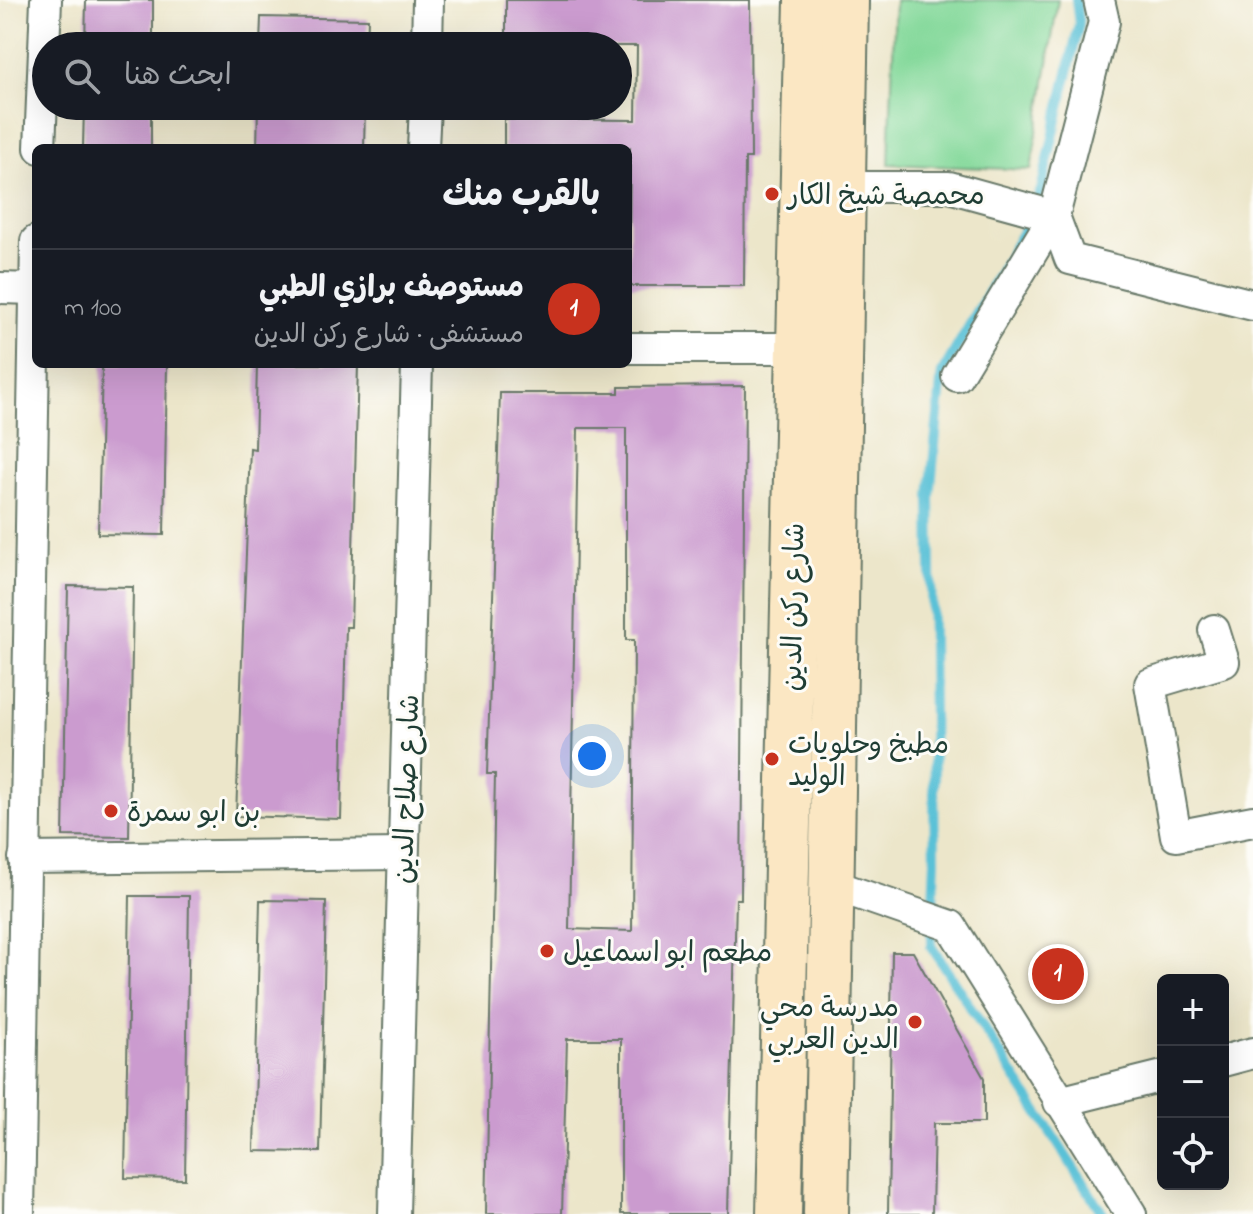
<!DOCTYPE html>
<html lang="ar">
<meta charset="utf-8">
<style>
:root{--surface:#171b24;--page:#20242c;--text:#f1f3f6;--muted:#9ea1a6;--line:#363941;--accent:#c8321e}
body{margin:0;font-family:"Indie Flower","Playpen Sans Arabic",sans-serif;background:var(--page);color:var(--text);direction:rtl}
.controls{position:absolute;right:24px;bottom:24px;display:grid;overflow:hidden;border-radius:12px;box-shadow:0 8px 32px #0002}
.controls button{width:72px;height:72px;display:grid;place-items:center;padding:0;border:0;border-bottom:2px solid var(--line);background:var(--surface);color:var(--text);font:40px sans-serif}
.you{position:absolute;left:592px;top:756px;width:28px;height:28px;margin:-20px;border:6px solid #fff;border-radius:50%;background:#1a73e8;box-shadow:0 0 0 12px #1a73e833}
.badge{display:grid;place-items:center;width:52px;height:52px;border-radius:50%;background:var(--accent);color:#fff;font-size:26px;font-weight:700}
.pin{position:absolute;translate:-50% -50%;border:4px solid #fff;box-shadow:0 2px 8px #0006}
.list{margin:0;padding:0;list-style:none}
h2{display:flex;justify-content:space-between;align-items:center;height:104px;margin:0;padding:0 32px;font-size:34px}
h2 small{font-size:26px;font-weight:400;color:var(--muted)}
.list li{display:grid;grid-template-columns:52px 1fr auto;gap:24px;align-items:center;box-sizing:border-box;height:120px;padding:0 32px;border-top:2px solid var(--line)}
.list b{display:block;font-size:30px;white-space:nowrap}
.list p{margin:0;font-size:26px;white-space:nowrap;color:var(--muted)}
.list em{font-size:26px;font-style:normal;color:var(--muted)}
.icon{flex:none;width:44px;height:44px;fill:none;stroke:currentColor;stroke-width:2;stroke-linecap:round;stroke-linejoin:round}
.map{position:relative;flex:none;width:1253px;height:1214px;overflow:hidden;direction:ltr}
.search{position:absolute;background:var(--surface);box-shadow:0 8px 32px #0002;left:32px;top:32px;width:600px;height:88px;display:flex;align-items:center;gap:20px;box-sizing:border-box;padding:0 28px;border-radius:44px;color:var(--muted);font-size:30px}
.panel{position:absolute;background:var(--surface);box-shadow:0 8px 32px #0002;left:32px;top:144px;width:600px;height:224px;border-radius:12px;direction:rtl}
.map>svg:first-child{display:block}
</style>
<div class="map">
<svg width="1253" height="1214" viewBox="0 0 1253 1214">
<rect width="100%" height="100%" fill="#fdfcf7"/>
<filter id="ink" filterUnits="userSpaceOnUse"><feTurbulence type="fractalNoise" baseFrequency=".0125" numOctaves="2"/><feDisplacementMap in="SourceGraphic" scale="16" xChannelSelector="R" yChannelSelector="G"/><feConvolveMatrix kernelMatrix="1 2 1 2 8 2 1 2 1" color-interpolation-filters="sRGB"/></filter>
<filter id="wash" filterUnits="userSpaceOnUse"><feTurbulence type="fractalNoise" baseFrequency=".006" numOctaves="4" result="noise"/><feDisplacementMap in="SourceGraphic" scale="32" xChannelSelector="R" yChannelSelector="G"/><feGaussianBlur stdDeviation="1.8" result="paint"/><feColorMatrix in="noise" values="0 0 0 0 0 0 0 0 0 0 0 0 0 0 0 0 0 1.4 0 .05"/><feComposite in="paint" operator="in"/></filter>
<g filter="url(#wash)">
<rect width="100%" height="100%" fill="#ece6ca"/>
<path fill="#85d99b" stroke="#528b68" stroke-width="2" d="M895,0h163l-27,170 -142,-6z"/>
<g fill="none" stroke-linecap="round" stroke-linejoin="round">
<path stroke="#5ac1d7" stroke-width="10" d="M1076,0l3,24 -38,166 -16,38 -83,145 -12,123 5,364 -4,86 172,268"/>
</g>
<g id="blocks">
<g fill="#cb9bcf" fill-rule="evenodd">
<path d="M86,0h67v46h-68z"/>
<path d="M506,0h244l1,158h-6l-1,128h-115l1,-138h-126v-29l132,1 1,-74h-131z"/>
<path d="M261,17l107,2 -1,27h-107z"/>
<path d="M84,106h67v42h-68z"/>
<path d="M258,106h107l-1,42h-107z"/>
<path d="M102,364h65l-3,171 -66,-1z"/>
<path d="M257,364h101l-7,263h-5l-5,192 -105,-3 14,-368 5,1z"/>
<path d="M745,386l-4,513h-5l-8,315h-107v-175h-54l-5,175h-76l9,-440h-8l13,-381h119v-6zM578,428h48v212h8l-2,291 -63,-2z"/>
<path d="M68,586l65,1 -4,250 -66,-1z"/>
<path d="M130,896h59l-4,283 -60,-1z"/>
<path d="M260,900l66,1 -6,251 -66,-1z"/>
<path d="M892,952h21l71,126v45h-50l-2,91h-44z"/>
</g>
</g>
</g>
<g filter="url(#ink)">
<use href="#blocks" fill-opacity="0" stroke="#677868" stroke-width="2"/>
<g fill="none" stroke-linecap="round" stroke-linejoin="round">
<g stroke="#677868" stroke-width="34">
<g id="minor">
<path d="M427,46l1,-46"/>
<path d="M40,148l6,-148"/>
<path d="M423,148l2,-42"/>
<path d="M844,187h105l105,29 16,43 183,46"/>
<path d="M0,288l34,1"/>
<path d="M628,348h170"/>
<path d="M957,376l97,-160 50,-194 -5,-22"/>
<path d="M1214,630l10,32 -74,22 26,152 77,-15"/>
<path d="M24,858l379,-4"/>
<path d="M833,885l118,41 180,288"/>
<path d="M1223,1061l30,-8"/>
<path d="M1059,1102l104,-26"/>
<path d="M19,1214l17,-973"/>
<path d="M394,1214l23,-850"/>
</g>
</g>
<g stroke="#677868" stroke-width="48">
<g id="secondary">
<path d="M779,1214l28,-1214"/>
<path d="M826,1214l20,-1214"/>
</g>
</g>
<use href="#minor" stroke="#fff" stroke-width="30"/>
<use href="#secondary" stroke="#fbe7c3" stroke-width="44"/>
</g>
</g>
<g fill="#c8321e" stroke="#fdfcf7" stroke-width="3">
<circle cx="772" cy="194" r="8"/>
<circle cx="772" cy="759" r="8"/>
<circle cx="111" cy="811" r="8"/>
<circle cx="547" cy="951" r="8"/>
<circle cx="915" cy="1022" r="8"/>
</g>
<g text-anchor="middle" stroke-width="6" stroke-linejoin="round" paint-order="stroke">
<g font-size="28" fill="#1f3d34" stroke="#fdfcf7" text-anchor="start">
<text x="788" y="204">محمصة شيخ الكار</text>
<text x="788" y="753">مطبخ وحلويات<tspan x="788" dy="32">الوليد</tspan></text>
<text x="127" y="821">بن ابو سمرة</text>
<text x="563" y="961">مطعم ابو اسماعيل</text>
<text x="899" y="1016" text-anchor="end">مدرسة محي<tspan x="899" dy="32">الدين العربي</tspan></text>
</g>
<g font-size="28" fill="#1f3d34" stroke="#fdfcf7">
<text transform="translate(792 607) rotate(-89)" y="10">شارع ركن الدين</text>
<text transform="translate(405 789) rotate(-88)" y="10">شارع صلاح الدين</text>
</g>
</g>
</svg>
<div class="controls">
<button>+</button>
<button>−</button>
<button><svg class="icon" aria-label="locate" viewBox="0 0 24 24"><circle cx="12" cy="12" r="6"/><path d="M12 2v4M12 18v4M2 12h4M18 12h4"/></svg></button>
</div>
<div class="you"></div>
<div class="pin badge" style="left:1058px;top:974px">1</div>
<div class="search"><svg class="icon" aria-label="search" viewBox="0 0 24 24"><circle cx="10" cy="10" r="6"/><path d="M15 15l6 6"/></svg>ابحث هنا</div>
<section class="panel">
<h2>بالقرب منك<small></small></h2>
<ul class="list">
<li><span class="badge">1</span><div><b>مستوصف برازي الطبي</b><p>مستشفى · شارع ركن الدين</p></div><em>100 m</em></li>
</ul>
</section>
</div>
